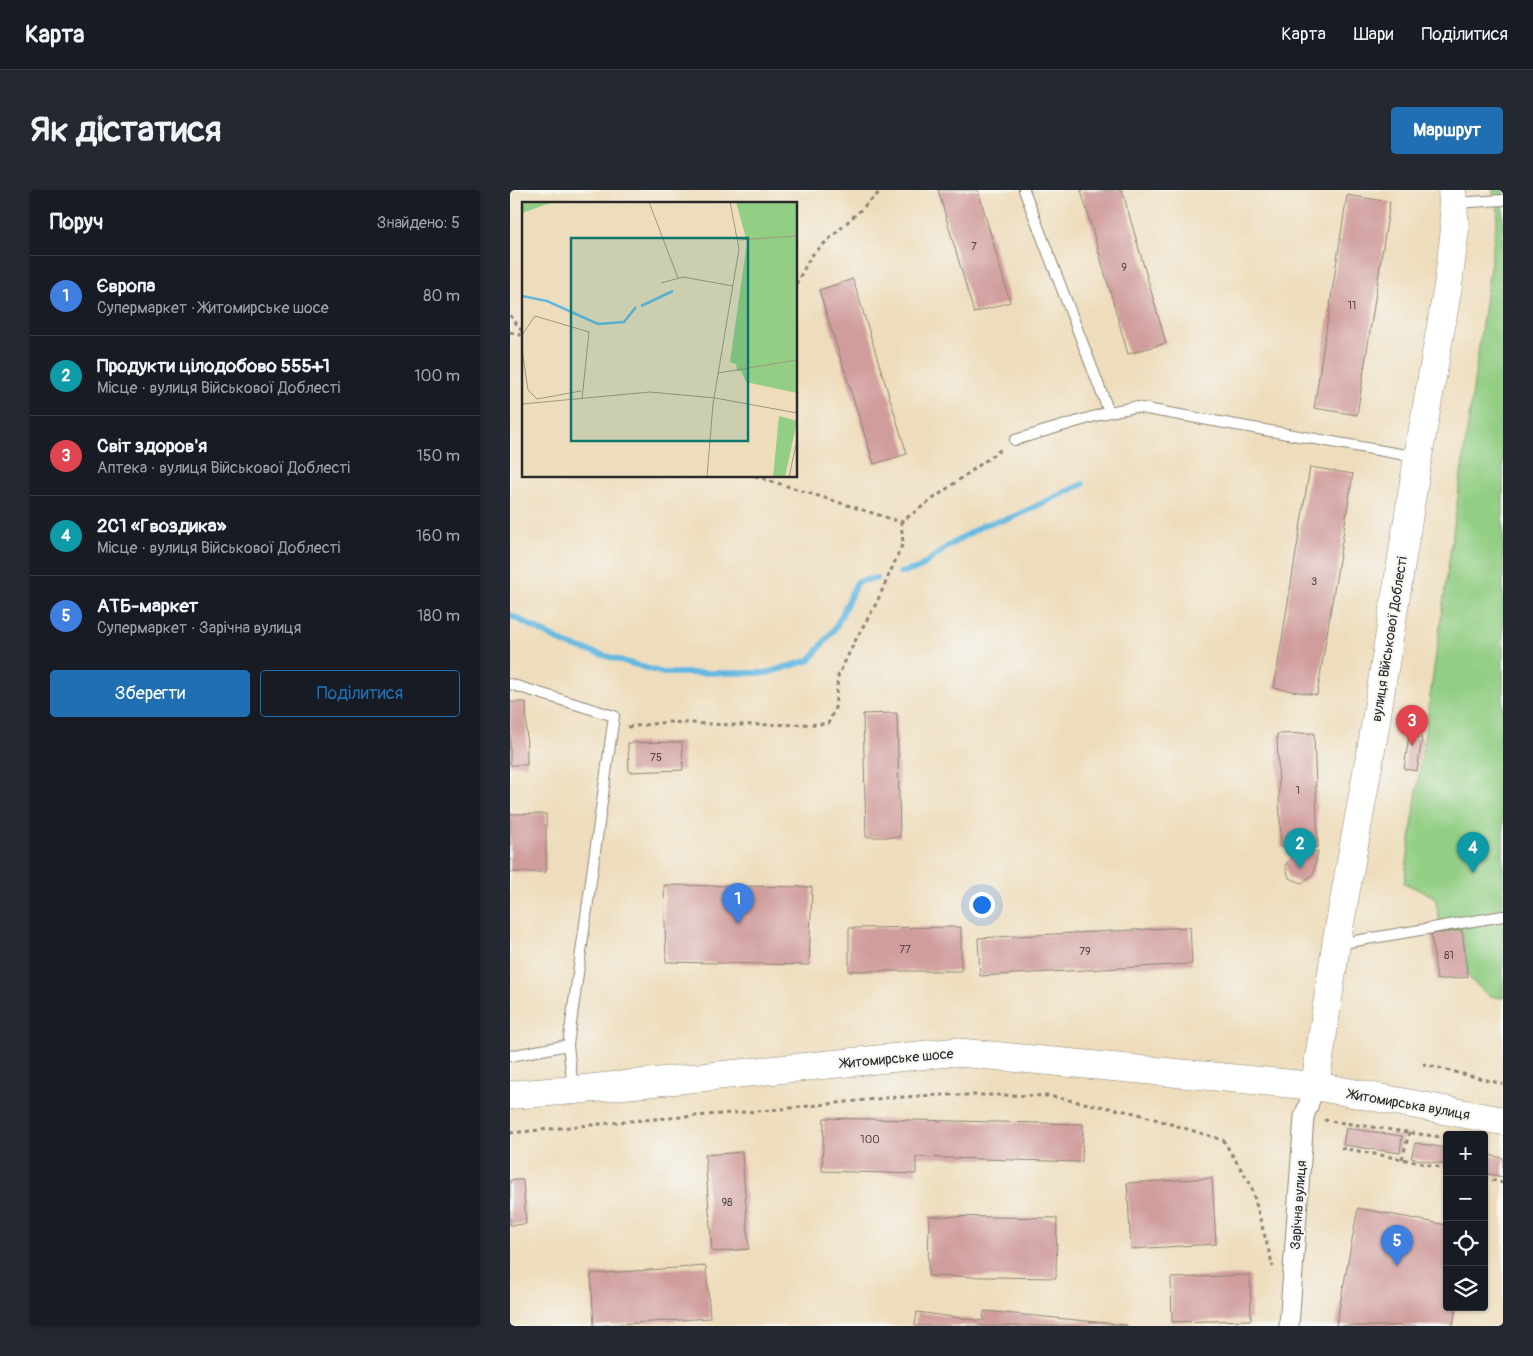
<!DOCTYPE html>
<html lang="uk">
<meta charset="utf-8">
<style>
:root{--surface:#171b24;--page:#242831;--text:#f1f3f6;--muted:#9ea1a6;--line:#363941;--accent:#1f6fb2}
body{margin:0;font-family:Pangolin,sans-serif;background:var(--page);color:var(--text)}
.controls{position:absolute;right:15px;bottom:15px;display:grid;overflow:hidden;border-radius:5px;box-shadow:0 1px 4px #0004}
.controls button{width:45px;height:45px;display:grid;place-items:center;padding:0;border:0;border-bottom:1px solid var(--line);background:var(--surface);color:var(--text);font:25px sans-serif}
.you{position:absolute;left:471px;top:714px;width:18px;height:18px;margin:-12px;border:4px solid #fff;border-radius:50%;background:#1a73e8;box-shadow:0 0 0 8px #1a73e833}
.badge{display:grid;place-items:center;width:32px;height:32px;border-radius:50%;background:var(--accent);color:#fff;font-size:16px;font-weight:700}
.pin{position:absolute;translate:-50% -41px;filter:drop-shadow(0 1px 2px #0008)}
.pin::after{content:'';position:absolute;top:26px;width:18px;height:15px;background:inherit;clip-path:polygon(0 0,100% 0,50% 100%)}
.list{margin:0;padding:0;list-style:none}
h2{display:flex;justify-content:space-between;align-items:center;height:65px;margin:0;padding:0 20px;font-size:21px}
h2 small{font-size:16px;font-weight:400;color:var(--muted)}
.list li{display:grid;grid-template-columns:32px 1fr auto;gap:15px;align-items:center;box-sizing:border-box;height:80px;padding:0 20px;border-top:1px solid var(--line)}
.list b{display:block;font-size:19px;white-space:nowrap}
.list p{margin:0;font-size:16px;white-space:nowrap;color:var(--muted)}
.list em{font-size:16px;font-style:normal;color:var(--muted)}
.actions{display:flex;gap:10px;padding:15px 20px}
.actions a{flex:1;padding:11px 0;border:1px solid var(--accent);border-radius:5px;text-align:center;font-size:18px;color:var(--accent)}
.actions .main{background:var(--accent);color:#fff}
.icon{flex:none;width:28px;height:28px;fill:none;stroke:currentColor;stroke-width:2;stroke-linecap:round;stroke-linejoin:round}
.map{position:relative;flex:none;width:993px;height:1136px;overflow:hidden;border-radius:5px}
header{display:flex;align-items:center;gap:30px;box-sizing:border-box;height:70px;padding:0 25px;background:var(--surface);border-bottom:1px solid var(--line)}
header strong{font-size:24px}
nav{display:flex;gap:28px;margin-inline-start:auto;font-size:18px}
.intro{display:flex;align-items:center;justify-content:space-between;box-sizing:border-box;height:120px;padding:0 30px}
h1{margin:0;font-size:35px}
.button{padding:12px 22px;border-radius:5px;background:var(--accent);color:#fff;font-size:18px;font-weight:700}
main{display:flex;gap:30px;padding:0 30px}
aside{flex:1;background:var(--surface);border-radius:5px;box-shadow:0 1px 4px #0004}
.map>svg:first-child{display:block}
</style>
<header>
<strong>Карта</strong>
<nav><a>Карта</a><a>Шари</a><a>Поділитися</a></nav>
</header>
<div class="intro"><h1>Як дістатися</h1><a class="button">Маршрут</a></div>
<main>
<aside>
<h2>Поруч<small>Знайдено: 5</small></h2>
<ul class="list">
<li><span class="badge" style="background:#3f7fe0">1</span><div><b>Європа</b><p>Супермаркет · Житомирське шосе</p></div><em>80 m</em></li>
<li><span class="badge" style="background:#0f9aa8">2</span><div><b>Продукти цілодобово 555+1</b><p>Місце · вулиця Військової Доблесті</p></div><em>100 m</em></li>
<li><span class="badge" style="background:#e0444e">3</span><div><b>Світ здоров'я</b><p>Аптека · вулиця Військової Доблесті</p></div><em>150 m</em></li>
<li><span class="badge" style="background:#0f9aa8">4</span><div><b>2С1 «Гвоздика»</b><p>Місце · вулиця Військової Доблесті</p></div><em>160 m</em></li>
<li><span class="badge" style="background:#3f7fe0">5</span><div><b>АТБ-маркет</b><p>Супермаркет · Зарічна вулиця</p></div><em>180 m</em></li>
</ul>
<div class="actions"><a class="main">Зберегти</a><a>Поділитися</a></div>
</aside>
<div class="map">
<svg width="993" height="1136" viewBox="0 0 993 1136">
<rect width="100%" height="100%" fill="#f6f6f2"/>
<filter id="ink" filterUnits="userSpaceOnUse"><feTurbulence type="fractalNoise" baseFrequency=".02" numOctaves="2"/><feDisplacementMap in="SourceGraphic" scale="10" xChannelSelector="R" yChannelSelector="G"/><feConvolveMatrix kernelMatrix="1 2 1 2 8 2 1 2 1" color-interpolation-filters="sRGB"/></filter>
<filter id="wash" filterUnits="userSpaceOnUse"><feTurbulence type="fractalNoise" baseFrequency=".0096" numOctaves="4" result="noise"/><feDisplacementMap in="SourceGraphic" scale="20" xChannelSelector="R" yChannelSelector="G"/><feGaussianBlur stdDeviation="1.12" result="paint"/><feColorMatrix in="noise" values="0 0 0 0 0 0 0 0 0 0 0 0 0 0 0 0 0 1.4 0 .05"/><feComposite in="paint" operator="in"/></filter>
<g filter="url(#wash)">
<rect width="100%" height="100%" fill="#eeddbc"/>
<path fill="#92ce83" stroke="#5e7c57" d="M982,0h11v808l-14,-2 -21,-19 -6,-46 -20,2 -7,-36 -31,-14 94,-673z"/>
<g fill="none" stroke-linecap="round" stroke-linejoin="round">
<g stroke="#64b8e0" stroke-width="6">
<path d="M390,383l19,-5 28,-21 36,-22 28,-7 72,-34"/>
<path d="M0,425l56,29 97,29h103l44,-13 26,-33 21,-45 20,-4"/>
</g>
</g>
<g id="blocks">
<g fill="#d09d9c">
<path d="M428,0h40l32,112 -36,11z"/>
<path d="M571,0h41l44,153 -38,11z"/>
<path d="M837,5l43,7 -33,213 -43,-7z"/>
<path d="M343,89l54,175 -33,10 -55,-174z"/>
<path d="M800,277l43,7 -36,221 -43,-7z"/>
<path d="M0,512h16l1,63h-17z"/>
<path d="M387,523l3,124h-34l-3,-123z"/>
<path d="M804,543l4,114 -37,1 -4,-114z"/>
<path d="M899,546l13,2 -5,33 -13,-2z"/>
<path d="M172,552l1,28 -54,2 -1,-29z"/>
<rect x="0" y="624" width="36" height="58"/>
<path d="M808,661l-5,23 -11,9 -13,-5 -4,-13 9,-10 5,1z"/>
<path d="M154,695l148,2 -3,78 -143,-3z"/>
<path d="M451,737v44h-112v-43z"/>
<path d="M680,737l2,37 -212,12 -2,-38z"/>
<path d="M952,740l6,47 -31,3 -6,-46z"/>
<path d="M314,928l259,6 -1,38 -166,-5v17l-94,-3z"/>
<path d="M836,938l56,8 -2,17 -57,-8z"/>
<path d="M905,953l32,5v17l-36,-7z"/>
<path d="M232,962l7,97 -37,3 -7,-97z"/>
<path d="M974,964l19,4v19l-19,-4z"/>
<path d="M702,988l4,66 -85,5 -4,-66z"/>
<path d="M0,990h13l3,44 -16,1z"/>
<path d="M848,1018l89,17v82h9l-3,19h-117z"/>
<path d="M419,1026l128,2 -1,60 -128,-2z"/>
<path d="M196,1076l4,52 -116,8 -3,-52z"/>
<path d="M740,1085l1,45 -79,2 -1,-44z"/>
<path d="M474,1121l143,14v1h-212l2,-14 66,9z"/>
</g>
</g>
</g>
<g filter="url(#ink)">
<use href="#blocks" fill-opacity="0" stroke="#8c8474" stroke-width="1"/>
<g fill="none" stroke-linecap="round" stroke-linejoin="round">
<g stroke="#8c8474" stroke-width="12">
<g id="lane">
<path d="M514,0l85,222"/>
<path d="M945,13l48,-3"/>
<path d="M505,250l94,-28 26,-5 282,50"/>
<path d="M0,494l104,32 -46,329 5,44"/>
<path d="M827,754l166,-28"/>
<path d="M0,866l58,-11"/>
</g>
</g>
<g stroke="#8c8474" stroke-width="21">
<path id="street" d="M779,1136l15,-209 11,-31"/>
</g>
<g stroke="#8c8474" stroke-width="29">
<g id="secondary">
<path d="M805,896l21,-141 37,-206 45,-282 30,-171 7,-57 -3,-39"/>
<path d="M0,905l64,-5 379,-38 362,34 188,35"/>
</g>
</g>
<g stroke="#8c8474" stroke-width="3" stroke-dasharray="4 4" stroke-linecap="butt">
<path d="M286,94l15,-28 71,-66"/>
<path d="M0,125l14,19"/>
<path d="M0,142l14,4"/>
<path d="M245,286l146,46 102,-74"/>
<path d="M118,537l40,-5 64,3 96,-1 7,-16 3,-32 17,-35 22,-39 26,-59 -2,-21"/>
<path d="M913,874l80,20"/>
<path d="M814,930l123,18"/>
<path d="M0,943l120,-12 141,-11 114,-12 54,-3h63l46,1 87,17 88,27 28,45 22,82"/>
<path d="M831,958l61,11 45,10"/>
<path d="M892,969l8,-29"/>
<path d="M974,988l19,5"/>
</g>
<use href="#lane" stroke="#fff" stroke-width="10"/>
<use href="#street" stroke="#fff" stroke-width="19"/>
<use href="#secondary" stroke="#fff" stroke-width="28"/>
</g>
</g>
<g text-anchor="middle" stroke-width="4.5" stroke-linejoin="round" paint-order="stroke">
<g font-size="11" fill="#544847">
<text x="464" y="60">7</text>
<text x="614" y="81">9</text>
<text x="842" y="119">11</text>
<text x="804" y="395">3</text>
<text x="146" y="571">75</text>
<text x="788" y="604">1</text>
<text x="395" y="763">77</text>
<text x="575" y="765">79</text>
<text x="939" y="769">81</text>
<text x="360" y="953">100</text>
<text x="217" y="1016">98</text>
</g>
<g font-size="14" fill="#2b2b2b" stroke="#f6f6f2">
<text transform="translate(879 449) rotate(-81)" y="5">вулиця Військової Доблесті</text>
<text transform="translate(387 868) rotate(-5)" y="5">Житомирське шосе</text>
<text transform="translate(899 914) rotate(10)" y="5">Житомирська вулиця</text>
<text transform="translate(788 1015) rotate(-86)" y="5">Зарічна вулиця</text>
</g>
</g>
<g transform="translate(12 12)">
<rect width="275" height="275" fill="#eeddbc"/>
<path d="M0,0h31l-31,11zM214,0h61v191l-51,-11 -5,-11h-4l-1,-7 -6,-2 17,-120zM257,214l18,5 -12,56h-12z" fill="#92ce83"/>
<path fill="none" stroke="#64b8e0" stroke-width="2.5" d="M0,94l25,5 51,23 26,-2 12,-15M119,104l32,-15"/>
<path fill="none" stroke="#a09682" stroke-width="1" d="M127,0l29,76M217,38l58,-4M139,81l22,-6 50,9M0,133l13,-19 54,16 -7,67M0,147l6,41 9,9 44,-8M196,171l79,-13M0,202l128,-12 65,6 82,15M185,275l6,-73 26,-155 -9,-47M267,275l8,-37"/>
<path fill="#0f766e" fill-opacity="0.15" stroke="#0f766e" stroke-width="2.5" d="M49,36h177v203h-177z"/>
<rect width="275" height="275" fill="none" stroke="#2b2b2b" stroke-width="2.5"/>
</g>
</svg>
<div class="controls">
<button>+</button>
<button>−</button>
<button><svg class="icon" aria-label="locate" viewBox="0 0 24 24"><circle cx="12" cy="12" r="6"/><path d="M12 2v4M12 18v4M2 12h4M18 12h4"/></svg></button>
<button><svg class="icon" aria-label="layers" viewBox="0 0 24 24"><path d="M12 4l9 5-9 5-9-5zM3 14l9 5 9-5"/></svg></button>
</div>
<div class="you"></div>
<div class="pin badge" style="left:228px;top:734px;background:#3f7fe0">1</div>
<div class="pin badge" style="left:790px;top:679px;background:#0f9aa8">2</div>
<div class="pin badge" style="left:902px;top:556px;background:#e0444e">3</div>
<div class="pin badge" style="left:963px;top:683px;background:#0f9aa8">4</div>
<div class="pin badge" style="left:887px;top:1076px;background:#3f7fe0">5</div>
</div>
</main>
